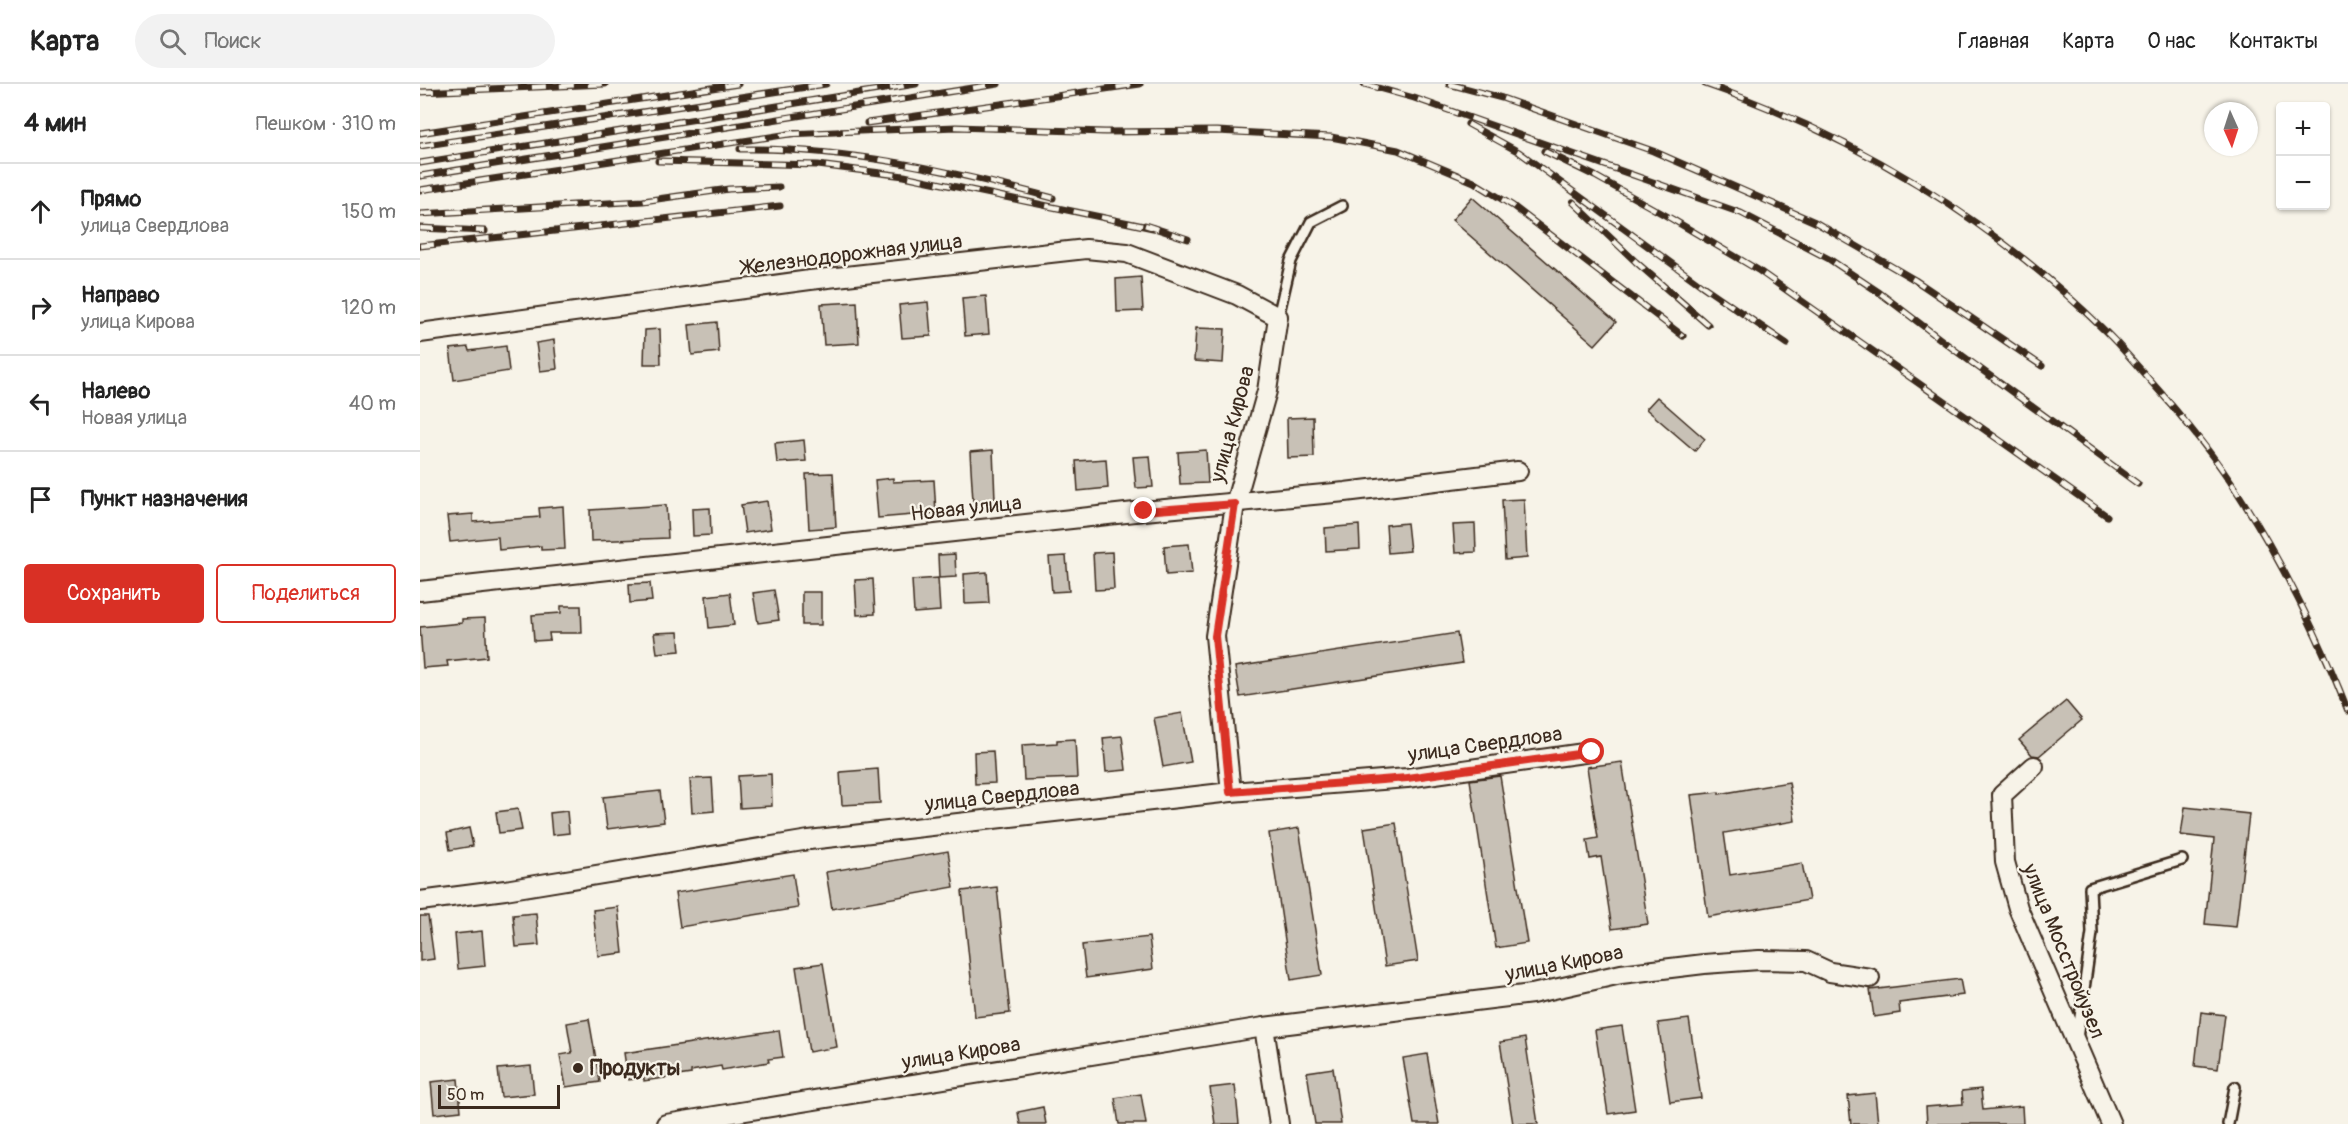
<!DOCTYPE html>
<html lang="ru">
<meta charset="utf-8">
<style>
:root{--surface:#fff;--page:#f2f2f2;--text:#222;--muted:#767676;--line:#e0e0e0;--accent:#d93025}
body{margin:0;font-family:Pangolin,sans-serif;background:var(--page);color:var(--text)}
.controls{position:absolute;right:18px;top:18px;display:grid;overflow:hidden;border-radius:6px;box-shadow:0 2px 4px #0004}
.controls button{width:54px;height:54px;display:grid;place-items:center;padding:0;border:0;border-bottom:2px solid var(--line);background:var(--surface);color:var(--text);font:30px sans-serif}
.compass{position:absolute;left:1784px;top:18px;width:54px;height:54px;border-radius:50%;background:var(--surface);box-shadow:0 2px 4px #0004;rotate:177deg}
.scale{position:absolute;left:18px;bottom:15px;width:122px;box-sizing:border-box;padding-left:6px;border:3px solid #3b2a1e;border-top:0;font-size:16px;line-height:21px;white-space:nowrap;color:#3b2a1e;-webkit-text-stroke:4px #f7f3e8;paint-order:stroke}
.stop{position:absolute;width:18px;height:18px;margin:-14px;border:4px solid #d93025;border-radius:50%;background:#fff}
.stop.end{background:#d93025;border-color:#fff;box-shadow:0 2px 6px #0008}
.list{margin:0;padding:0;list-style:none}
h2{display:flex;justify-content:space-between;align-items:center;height:78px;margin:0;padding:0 24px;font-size:26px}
h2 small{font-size:20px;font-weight:400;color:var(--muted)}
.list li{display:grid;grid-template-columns:39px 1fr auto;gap:18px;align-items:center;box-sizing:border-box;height:96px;padding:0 24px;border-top:2px solid var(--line)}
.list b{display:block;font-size:22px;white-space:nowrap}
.list p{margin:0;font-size:20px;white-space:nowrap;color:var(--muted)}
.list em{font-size:20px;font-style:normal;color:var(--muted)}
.actions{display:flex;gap:12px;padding:18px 24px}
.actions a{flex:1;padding:14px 0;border:2px solid var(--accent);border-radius:6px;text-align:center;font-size:21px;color:var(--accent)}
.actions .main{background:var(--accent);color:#fff}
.icon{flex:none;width:33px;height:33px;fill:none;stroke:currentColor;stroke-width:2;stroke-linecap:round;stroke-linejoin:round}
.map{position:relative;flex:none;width:1928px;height:1040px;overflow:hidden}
header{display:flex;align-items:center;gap:36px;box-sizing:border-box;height:84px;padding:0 30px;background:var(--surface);border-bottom:2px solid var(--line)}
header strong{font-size:28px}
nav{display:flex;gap:33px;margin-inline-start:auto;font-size:21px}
.search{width:420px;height:54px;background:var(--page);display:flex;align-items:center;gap:15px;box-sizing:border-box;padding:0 21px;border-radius:33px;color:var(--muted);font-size:22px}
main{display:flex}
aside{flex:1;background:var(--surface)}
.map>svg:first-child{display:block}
</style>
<header>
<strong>Карта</strong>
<div class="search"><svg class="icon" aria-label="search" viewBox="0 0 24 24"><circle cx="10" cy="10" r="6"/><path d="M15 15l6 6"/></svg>Поиск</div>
<nav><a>Главная</a><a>Карта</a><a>О нас</a><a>Контакты</a></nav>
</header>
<main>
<aside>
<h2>4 мин<small>Пешком · 310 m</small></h2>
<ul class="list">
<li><svg class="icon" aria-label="ahead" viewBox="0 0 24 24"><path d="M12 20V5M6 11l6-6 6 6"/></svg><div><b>Прямо</b><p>улица Свердлова</p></div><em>150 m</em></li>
<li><svg class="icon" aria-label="right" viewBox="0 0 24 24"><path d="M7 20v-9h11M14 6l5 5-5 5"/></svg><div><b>Направо</b><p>улица Кирова</p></div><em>120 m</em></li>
<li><svg class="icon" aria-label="left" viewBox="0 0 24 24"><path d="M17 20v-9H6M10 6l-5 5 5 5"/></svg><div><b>Налево</b><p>Новая улица</p></div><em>40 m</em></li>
<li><svg class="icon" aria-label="arrive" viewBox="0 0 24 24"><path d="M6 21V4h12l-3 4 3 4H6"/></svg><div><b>Пункт назначения</b></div></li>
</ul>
<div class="actions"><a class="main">Сохранить</a><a>Поделиться</a></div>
</aside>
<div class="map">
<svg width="1928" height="1040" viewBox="0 0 1928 1040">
<rect width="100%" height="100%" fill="#f7f3e8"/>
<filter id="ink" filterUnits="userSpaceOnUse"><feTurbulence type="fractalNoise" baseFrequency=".0167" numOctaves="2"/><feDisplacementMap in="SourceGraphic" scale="12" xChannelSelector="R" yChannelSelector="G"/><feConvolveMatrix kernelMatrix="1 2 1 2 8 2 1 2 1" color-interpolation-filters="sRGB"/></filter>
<g filter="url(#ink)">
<g fill="#c8c1b6" stroke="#3b2a1e" stroke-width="1.5">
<path d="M1052,113l144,125 -21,23 -143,-125z"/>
<path d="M721,193l2,34 -26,1 -1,-33z"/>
<path d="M566,212l3,38 -24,2 -3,-38z"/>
<path d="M437,218l2,41 -35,2 -3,-41z"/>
<path d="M508,218l3,34 -29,2 -3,-33z"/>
<path d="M297,238l2,30 -27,3 -3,-30z"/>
<path d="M776,244l29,1 -2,34 -29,-2z"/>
<path d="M240,245l1,35h-17l1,-34z"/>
<path d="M134,256l3,29 -17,2 -4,-28z"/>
<path d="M86,262l3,25 -55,9 -4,-31 18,-2 1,4z"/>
<path d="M1237,313l48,42 -10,12 -49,-42z"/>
<path d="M893,333l1,40 -26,1 -1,-40z"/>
<path d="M384,356l2,21 -29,2 -2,-20z"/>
<path d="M573,366l2,50 -22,1 -3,-49z"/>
<path d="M786,366l2,33 -28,1 -2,-32z"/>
<path d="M730,372l3,31 -17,1 -3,-31z"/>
<path d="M686,375l2,29 -30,3 -2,-30z"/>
<path d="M413,389l3,54 -27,2 -3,-55z"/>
<path d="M473,394v4l41,-2 2,33 -58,5 -3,-38z"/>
<path d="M1104,415l3,59 -22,2 -3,-60z"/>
<path d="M347,417l4,28 -26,4 -4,-28z"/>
<path d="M246,421l2,33 -77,3 -1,-31z"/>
<path d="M143,422l2,43 -24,1v-4l-42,4 -1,-13 -48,5 -3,-26 26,-2v8l67,-5 -1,-9z"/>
<path d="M290,424l1,27 -18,1 -1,-27z"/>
<path d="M987,439l3,28 -22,2 -2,-28z"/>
<path d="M1055,440l1,28 -21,1 -2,-28z"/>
<path d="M939,441l1,24 -34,2 -1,-23z"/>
<path d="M769,460l3,29 -26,2 -2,-29z"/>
<path d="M692,468l2,37 -19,1 -2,-37z"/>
<path d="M535,470l1,23 -17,1 -1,-23z"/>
<path d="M646,472l3,35 -17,1 -3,-35z"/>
<path d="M567,488l2,31 -24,1 -1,-30z"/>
<path d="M518,494l2,33 -26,2 -2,-33z"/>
<path d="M453,495l2,35 -18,1 -2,-35z"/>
<path d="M230,499l2,18 -22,2 -1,-19z"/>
<path d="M354,506l5,30 -21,3 -5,-30z"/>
<rect x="382" y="508" width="19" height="33"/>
<path d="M310,509l4,32 -25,3 -3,-32z"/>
<path d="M141,522h20l1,27h-33l1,7 -16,1 -2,-26 29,-2z"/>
<path d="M65,534l2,39 -40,4 1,5 -25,2 -3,-41 42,-4v-4z"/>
<path d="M258,548l2,19 -23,2 -3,-20z"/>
<path d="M1037,549l5,30 -222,34 -5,-30z"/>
<path d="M1646,617l16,19 -43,36 -7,-1 -13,-15z"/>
<path d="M762,629l9,49 -28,5 -9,-49z"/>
<path d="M702,652l4,34 -20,2 -3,-34z"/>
<path d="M655,655l2,39 -53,2 -2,-35 35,-2v-3z"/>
<path d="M573,667l2,32 -20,1 -1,-32z"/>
<path d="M1202,678l26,162 -36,5 -11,-72 -11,2 -3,-19 11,-2 -11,-71z"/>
<path d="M458,685l2,34 -38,2 -2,-33z"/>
<path d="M351,690l1,32 -32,2 -2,-32z"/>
<path d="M1080,692l27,167 -31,5 -26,-168z"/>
<path d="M292,694l2,33 -22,2 -2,-34z"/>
<path d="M1369,698l6,39 -71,12 6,42 72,-12 7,37 -101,17 -17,-122 28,-3v2z"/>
<path d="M240,707l4,31 -57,7 -4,-32z"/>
<path d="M1765,723l64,7 -13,113 -31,-3 9,-85 -33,-4z"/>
<path d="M98,725l4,21 -23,3 -3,-21z"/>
<path d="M147,727l2,22 -17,2 -2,-22z"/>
<path d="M976,739l22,138 -33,5 -21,-138z"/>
<path d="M49,744l4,18 -23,4 -3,-17z"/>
<path d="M879,744l23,147 -31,5 -22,-147z"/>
<path d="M528,767l6,36 -122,22 -6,-37z"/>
<path d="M373,790l5,34 -118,19 -5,-34z"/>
<path d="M577,803l13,126 -35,4 -13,-126z"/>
<path d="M198,823l5,46 -25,3 -5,-46z"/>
<path d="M116,829l3,32 -23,2 -3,-32z"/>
<path d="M0,832h8l6,43 -14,2z"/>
<path d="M62,847l3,35 -27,3 -3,-35z"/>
<path d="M729,853l4,32 -67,9 -4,-33z"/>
<path d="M403,879l14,84 -28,5 -13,-85z"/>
<path d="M1540,895l3,16 -64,8 1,10 -26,4 -4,-27z"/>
<path d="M1781,928l24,3 -7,54 -23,-3z"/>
<path d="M169,935l11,63 -34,5 -6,-32 12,-2 -5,-30z"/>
<path d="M1269,935l12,79 -31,4 -12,-79z"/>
<path d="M1202,942l13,84 -27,4 -13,-84z"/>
<path d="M359,946l4,27 -15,2 1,3 -47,8 -1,-4 -30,5v3l-47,7v-3l-16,2 -4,-27z"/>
<path d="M1105,954l13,86h-25l-13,-82z"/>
<path d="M1007,970l12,70h-25l-11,-66z"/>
<path d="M111,982l3,28 -33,3 -3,-28z"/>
<path d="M913,984l8,56h-26l-8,-52z"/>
<path d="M38,995l3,32 -27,3 -3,-32z"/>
<path d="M815,1001l4,39h-24l-5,-36z"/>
<path d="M1561,1005l2,21 39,-4 1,18h-96l-1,-17 37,-3 -1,-13z"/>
<path d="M1455,1009l3,31h-27l-3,-28z"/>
<path d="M721,1010l5,30h-27l-4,-26z"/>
<path d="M623,1023l3,17h-26l-2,-12z"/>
</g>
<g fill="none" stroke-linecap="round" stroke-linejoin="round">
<g stroke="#3b2a1e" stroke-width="14">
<g id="lane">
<path d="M858,233l13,-56 20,-39 31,-16"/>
<path d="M1657,954l15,-105 -2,-45 92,-28"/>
<path d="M1808,1040l7,-37"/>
</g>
</g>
<g stroke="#3b2a1e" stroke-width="22">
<g id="street">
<path d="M0,249l390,-53 276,-31 41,4 110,42 41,22 -11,74 -32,113 -20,132 16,156"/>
<path d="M0,507l724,-80 201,-19 173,-21"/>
<path d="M1614,682l-32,29 3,67 13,46 93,216"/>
<path d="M0,817l85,-11 304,-50 422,-48 176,-14 184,-26"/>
<path d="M844,943l15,97"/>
<path d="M246,1040l598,-97 268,-33 89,-20 83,-10 55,-4 47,1 24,11 40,6"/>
</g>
</g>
<use href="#lane" stroke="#f7f3e8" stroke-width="9"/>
<use href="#street" stroke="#f7f3e8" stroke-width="18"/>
<g stroke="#3b2a1e" stroke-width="7">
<g id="rail">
<path d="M944,0l50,14 327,115 88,46 51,34 76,58 182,133"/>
<path d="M1029,0l53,14 151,53 162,71 100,58 127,86"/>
<path d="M1285,0c148,51 286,135 398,245 16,15 30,32 44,48 33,37 66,76 92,118 44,68 79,140 109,216"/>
<path d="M0,8l185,-8"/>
<path d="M447,39l273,-39"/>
<path d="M1048,40l51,28 182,133 86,59"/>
<path d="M0,49l318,-49"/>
<path d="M367,50l169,-7 149,5 112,-1 114,6 67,13 76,32 39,24 170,130"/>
<path d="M0,62l406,-62"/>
<path d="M320,65c105,-2 212,22 313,49"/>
<path d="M1124,67l51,25 77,43 86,51 349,246"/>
<path d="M238,77l160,4 86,11 249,52"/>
<path d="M0,79l496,-79"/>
<path d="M0,92l578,-92"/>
<path d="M0,106l376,-57"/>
<path d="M1153,118l63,60 72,63"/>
<path d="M0,130l223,-13 86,-12 50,-2"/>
<path d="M725,141l43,14"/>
<path d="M0,144l65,3"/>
<path d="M0,162l360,-40"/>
</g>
</g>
<use href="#rail" stroke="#f7f3e8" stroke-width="4.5" stroke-dasharray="14" stroke-linecap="butt"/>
</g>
</g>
<g fill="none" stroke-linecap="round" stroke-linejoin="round" filter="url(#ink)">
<path stroke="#d93025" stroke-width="8" d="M724,427l91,-7 -20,132 15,156 177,-14 185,-26"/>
</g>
<circle fill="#3b2a1e" stroke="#f7f3e8" stroke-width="2" cx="158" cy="984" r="6"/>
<g text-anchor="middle" stroke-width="4.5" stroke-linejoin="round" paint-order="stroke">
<g font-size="21" fill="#3b2a1e" stroke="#f7f3e8">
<text transform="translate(432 170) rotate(-7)" y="7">Железнодорожная улица</text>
<text transform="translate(812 340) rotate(-75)" y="7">улица Кирова</text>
<text transform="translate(546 424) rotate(-6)" y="7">Новая улица</text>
<text transform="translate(1065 660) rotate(-8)" y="7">улица Свердлова</text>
<text transform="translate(582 712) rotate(-6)" y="7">улица Свердлова</text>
<text transform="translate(1644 867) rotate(68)" y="7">улица Мосстройузел</text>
<text transform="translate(1144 879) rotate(-11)" y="7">улица Кирова</text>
<text transform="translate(541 969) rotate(-9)" y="7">улица Кирова</text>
</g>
<g font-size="21" font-weight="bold" fill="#3b2a1e" stroke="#f7f3e8" text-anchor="start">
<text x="170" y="991">Продукты</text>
</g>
</g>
</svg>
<div class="controls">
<button>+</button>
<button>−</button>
</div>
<svg class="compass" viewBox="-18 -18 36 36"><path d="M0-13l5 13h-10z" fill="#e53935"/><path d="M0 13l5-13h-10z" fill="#767676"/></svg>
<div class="scale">50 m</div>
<div class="stop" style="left:1172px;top:668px"></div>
<div class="stop end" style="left:724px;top:427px"></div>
</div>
</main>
